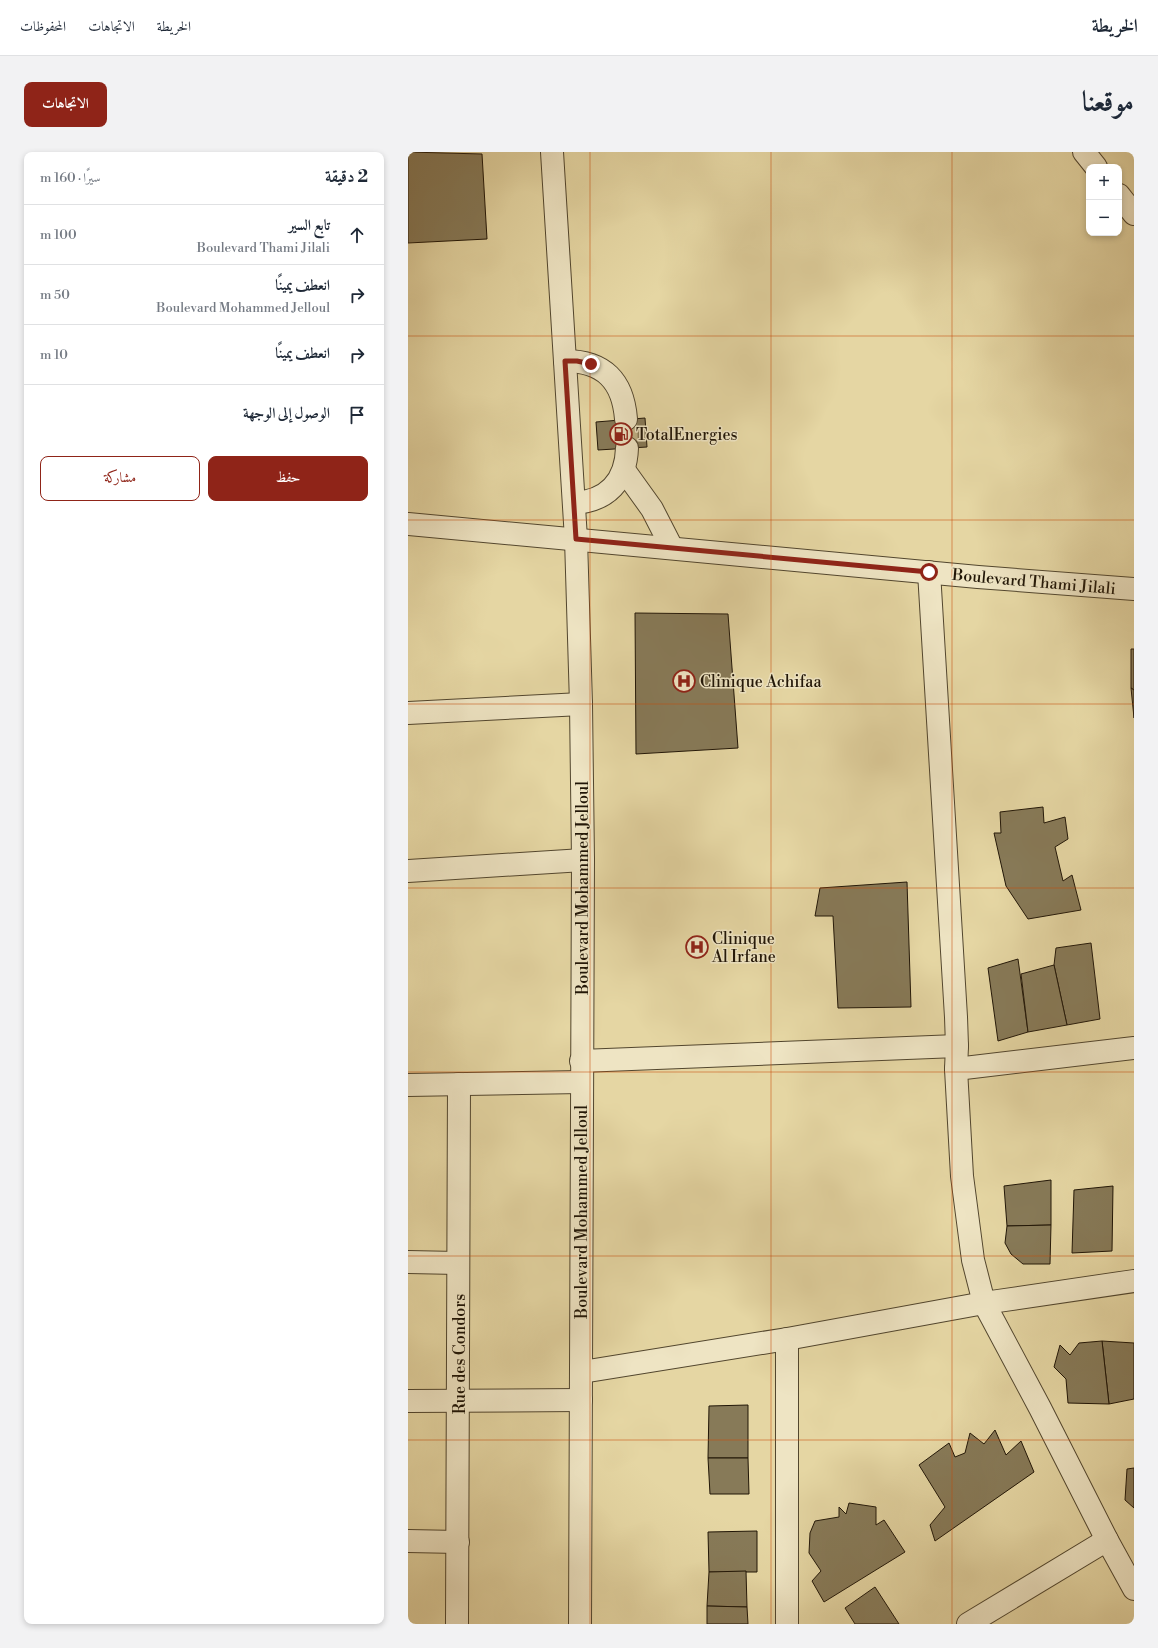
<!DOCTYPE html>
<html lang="ar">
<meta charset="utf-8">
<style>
:root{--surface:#fff;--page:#f2f2f3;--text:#1f2937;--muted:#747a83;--line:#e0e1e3;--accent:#8f2418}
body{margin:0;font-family:"Libre Bodoni",Amiri,serif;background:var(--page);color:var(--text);direction:rtl}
.controls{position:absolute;right:12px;top:12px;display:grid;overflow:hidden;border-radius:8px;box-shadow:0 2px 6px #0003}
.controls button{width:36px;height:36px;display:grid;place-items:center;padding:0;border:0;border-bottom:1px solid var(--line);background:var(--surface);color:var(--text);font:20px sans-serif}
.stop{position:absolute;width:12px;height:12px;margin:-9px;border:3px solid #8f2418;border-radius:50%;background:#fff}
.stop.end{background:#8f2418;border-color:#fff;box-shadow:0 1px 4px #0008}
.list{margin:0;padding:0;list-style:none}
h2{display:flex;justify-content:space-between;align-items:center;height:52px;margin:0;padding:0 16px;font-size:17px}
h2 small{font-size:13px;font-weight:400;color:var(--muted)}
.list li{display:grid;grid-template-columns:26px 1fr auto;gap:12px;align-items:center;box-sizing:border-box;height:60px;padding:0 16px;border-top:1px solid var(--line)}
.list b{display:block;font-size:15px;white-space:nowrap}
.list p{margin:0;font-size:13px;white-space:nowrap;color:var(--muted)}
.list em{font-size:13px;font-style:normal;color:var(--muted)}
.actions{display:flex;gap:8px;padding:12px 16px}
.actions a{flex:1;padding:9px 0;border:1px solid var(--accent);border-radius:8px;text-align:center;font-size:14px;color:var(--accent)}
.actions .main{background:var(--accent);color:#fff}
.icon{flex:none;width:22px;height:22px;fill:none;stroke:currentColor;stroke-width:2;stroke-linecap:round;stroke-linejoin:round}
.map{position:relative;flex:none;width:726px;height:1472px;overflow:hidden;direction:ltr;border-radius:8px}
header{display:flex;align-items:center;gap:24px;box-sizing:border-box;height:56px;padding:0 20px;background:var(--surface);border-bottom:1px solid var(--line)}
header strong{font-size:19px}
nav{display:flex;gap:22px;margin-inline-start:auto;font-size:14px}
.intro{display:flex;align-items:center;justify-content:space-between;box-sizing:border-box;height:96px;padding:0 24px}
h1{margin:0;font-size:28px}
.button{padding:10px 18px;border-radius:8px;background:var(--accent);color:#fff;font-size:14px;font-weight:700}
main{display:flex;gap:24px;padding:0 24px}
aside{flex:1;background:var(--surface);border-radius:8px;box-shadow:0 2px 6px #0003}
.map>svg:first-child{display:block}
</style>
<header>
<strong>الخريطة</strong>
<nav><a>الخريطة</a><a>الاتجاهات</a><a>المحفوظات</a></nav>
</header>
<div class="intro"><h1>موقعنا</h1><a class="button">الاتجاهات</a></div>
<main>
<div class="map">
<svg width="726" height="1472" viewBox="0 0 726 1472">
<rect width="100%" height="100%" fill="#e5d6a3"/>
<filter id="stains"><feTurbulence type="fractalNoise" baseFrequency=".005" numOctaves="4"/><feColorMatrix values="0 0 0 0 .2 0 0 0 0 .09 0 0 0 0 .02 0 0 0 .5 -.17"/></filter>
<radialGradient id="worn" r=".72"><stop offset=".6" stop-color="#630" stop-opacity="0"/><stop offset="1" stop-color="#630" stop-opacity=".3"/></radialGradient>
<g fill="#877a58" stroke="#211607">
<path d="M0,0l74,2 5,85 -79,4z"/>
<path d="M237,266l2,29 -49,3 -2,-28z"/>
<path d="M227,461l93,1 10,134 -102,6z"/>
<path d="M723,497h3v41l-3,-2z"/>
<path d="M723,536l3,2v28z"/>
<path d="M635,655l1,16 21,-6 3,22 -13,8 8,34 9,-6 9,35 -53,9 -22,-33 -12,-53h7l-1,-21z"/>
<path d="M499,730l4,125 -73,1 -5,-92h-18l5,-28z"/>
<path d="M683,791l9,76 -33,6 -13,-60 2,-17z"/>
<path d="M610,807l10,73 -30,9 -10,-73z"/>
<path d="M646,813l13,60 -39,7 -7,-58z"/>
<path d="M643,1028v45l-44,1 -3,-40z"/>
<path d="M705,1034l-1,65 -40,2 2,-63z"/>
<path d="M643,1073l-1,39h-27l-12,-10 -6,-11 2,-17z"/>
<path d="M694,1189l32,2v56l-25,5z"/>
<path d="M694,1189l7,63 -41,-1 -2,-24 -12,-12 6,-22 10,10 9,-12z"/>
<path d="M340,1253v53h-40l1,-52z"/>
<path d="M587,1278l11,25 15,-14 13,31 -99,69 -5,-16 15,-18 -26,-42 30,-22 6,14 10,-4 5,-20 14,11z"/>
<path d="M300,1306h40l1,36h-39z"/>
<path d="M726,1316v40l-9,-8 2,-31z"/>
<path d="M441,1351l27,4v18l8,-5 21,32 -81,50 -12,-21 9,-10 -12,-18 1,-20 5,-12 24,-4v-10l7,7z"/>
<path d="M349,1379v41h-48l-1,-40z"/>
<path d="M338,1419l1,36 -40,-1 2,-34z"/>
<path d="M467,1435l24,37h-44l-10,-16z"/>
<path d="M299,1454l40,1 1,17h-41z"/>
</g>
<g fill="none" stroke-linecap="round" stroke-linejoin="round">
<path stroke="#beb084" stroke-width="22" stroke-dasharray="22 11" stroke-linecap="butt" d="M218,267l1,29"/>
<g stroke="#52462e" stroke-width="24">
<g id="minor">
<path d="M144,0l24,387 5,165 2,156 -3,764"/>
<path d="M676,0l12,15"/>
<path d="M711,43l15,19"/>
<path d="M157,209c39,0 58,20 61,58"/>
<path d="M216,318l28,39 20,39"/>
<path d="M166,351c33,-2 52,-22 53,-55"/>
<path d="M0,372l570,53 156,12"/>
<path d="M521,420l27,445 1,29 -1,23 6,107 11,84 11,43 56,105 67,132 27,49"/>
<path d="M0,561l173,-9"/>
<path d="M0,719l175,-11"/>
<path d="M173,909l376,-15"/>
<path d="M548,917l178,-21"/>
<path d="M0,933l173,-3"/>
<path d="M0,1110l50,1"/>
<path d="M379,1187v285"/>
<path d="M174,1220l205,-33 197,-36 150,-22"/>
<path d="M0,1249l173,-1"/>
<path d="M0,1389l50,1"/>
<path d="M49,1472l2,-540"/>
<path d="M560,1472l139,-84"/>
</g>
</g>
<use href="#minor" stroke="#eee4c3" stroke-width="22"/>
</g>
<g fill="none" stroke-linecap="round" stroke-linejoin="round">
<path stroke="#8f2418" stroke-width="5" d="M183,212l-14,-3h-12l11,178 353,33"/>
</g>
<path fill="none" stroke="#ca4f0b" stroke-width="1" stroke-opacity="0.55" d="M182,0v1472M363,0v1472M544,0v1472M0,184h726M0,368h726M0,552h726M0,736h726M0,920h726M0,1104h726M0,1288h726"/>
<defs>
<g id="fuel-ring" transform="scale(1.15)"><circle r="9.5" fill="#eee4c3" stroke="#8f2418" stroke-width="1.5"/><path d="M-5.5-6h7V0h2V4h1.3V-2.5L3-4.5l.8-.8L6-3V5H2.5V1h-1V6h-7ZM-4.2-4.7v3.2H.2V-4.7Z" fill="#8f2418"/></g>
<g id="hospital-ring" transform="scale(1.15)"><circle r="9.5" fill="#eee4c3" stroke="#8f2418" stroke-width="1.5"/><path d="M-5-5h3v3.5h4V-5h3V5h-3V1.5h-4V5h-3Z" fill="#8f2418"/></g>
</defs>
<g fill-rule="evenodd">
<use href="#fuel-ring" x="213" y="282"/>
<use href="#hospital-ring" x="276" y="529"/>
<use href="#hospital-ring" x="289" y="795"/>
</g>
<g text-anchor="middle" stroke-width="3" stroke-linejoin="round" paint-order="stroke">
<g font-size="16" fill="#211607" stroke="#eee4c3" text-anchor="start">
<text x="228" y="288">TotalEnergies</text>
<text x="292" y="535">Clinique Achifaa</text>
<text x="304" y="792">Clinique<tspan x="304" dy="18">Al Irfane</tspan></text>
</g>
<g font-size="16" fill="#211607" stroke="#eee4c3">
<text transform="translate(626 429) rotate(5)" y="6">Boulevard Thami Jilali</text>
<text transform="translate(174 736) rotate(-90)" y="6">Boulevard Mohammed Jelloul</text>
<text transform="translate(173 1060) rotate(-90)" y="6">Boulevard Mohammed Jelloul</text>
<text transform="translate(51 1202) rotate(-90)" y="6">Rue des Condors</text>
</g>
</g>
<rect width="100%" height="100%" filter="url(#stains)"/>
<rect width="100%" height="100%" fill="url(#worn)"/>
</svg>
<div class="controls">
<button>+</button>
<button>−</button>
</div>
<div class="stop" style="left:521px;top:420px"></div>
<div class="stop end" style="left:183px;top:212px"></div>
</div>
<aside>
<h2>2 دقيقة<small>سيرًا · 160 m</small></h2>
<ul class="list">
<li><svg class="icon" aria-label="ahead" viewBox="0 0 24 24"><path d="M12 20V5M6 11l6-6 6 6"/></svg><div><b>تابع السير</b><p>Boulevard Thami Jilali</p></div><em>100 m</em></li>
<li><svg class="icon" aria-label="right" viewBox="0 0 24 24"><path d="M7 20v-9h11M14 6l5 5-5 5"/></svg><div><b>انعطف يمينًا</b><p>Boulevard Mohammed Jelloul</p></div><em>50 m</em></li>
<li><svg class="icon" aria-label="right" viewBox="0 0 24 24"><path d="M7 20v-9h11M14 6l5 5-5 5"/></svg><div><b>انعطف يمينًا</b></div><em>10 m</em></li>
<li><svg class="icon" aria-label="arrive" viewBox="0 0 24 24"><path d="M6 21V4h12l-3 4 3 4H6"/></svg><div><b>الوصول إلى الوجهة</b></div></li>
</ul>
<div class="actions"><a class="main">حفظ</a><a>مشاركة</a></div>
</aside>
</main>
